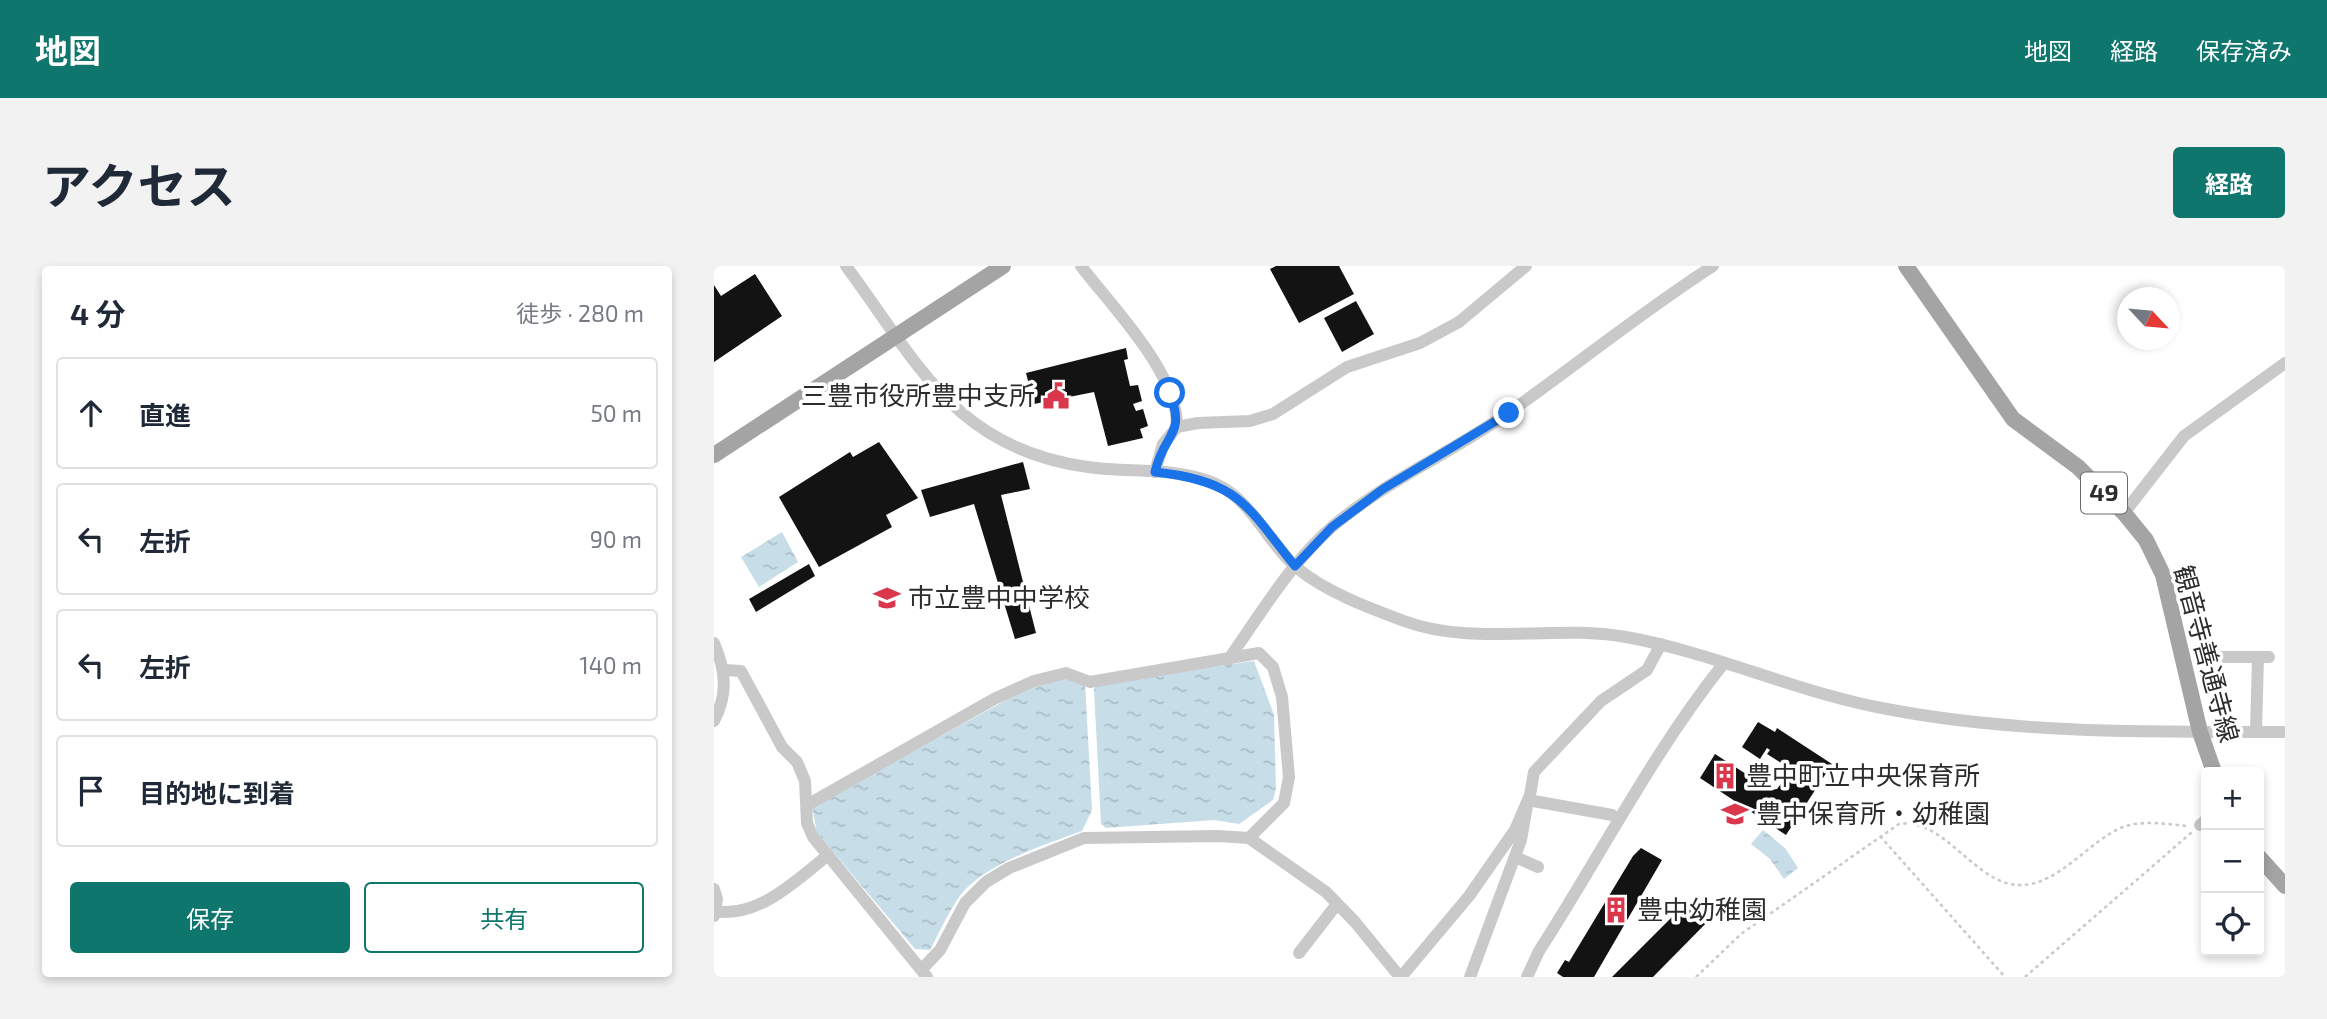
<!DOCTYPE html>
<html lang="ja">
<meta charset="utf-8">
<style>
:root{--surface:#fff;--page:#f2f2f3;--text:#1f2937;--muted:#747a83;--line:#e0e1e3;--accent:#0f766e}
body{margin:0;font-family:"Exo 2","Noto Sans JP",sans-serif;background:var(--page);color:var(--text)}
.controls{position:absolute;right:21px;bottom:21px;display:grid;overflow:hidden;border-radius:7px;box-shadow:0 4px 10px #0003}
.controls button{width:63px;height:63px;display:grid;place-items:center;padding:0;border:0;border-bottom:2px solid var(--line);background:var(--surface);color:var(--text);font:35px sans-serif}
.compass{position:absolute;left:1403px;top:21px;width:63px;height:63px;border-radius:50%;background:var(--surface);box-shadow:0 4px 10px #0003;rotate:116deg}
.stop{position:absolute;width:21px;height:21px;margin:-16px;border:5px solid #1a73e8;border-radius:50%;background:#fff}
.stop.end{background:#1a73e8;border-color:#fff;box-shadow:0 2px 7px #0008}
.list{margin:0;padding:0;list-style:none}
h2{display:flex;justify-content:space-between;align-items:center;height:91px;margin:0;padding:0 28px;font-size:30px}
h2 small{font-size:23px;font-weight:400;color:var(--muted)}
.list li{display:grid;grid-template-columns:46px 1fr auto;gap:21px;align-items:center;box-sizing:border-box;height:112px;margin:0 14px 14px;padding:0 14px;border:2px solid var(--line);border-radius:7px}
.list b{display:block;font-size:26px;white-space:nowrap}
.list em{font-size:23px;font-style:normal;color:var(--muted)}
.actions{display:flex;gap:14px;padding:21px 28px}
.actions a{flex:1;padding:16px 0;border:2px solid var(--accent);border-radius:7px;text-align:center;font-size:24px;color:var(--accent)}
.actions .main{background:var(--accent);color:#fff}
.icon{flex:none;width:38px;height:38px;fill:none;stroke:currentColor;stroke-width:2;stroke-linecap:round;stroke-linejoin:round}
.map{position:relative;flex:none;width:1571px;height:711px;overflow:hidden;border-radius:7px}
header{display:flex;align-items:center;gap:42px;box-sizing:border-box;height:98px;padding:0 35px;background:var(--accent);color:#fff}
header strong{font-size:33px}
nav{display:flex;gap:38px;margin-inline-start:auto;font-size:24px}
.intro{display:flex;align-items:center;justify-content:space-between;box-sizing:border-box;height:168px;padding:0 42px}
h1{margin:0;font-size:49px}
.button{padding:18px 32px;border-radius:7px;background:var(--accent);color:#fff;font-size:24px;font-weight:700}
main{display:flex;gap:42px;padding:0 42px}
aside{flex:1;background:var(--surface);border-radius:7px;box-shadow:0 4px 10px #0003}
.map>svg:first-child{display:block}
</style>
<header>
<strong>地図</strong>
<nav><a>地図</a><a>経路</a><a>保存済み</a></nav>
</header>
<div class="intro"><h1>アクセス</h1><a class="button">経路</a></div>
<main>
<aside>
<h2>4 分<small>徒歩 · 280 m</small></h2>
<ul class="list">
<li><svg class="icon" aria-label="ahead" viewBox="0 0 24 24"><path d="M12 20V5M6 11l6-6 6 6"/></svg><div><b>直進</b></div><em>50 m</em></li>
<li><svg class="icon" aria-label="left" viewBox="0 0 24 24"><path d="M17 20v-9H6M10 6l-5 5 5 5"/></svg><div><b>左折</b></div><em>90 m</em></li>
<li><svg class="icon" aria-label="left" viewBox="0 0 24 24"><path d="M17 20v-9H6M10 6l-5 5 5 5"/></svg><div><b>左折</b></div><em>140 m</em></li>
<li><svg class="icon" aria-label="arrive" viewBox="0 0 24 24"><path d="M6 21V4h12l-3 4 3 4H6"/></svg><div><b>目的地に到着</b></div></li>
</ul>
<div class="actions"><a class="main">保存</a><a>共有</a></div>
</aside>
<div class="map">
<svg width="1571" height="711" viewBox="0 0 1571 711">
<defs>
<pattern id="water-ripples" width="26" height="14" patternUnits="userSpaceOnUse" patternTransform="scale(1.75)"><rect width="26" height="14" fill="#c7dde8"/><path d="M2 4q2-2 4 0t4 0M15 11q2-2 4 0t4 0" fill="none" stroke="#abbec7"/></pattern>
</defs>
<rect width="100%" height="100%" fill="#fff"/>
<g fill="url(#water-ripples)">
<path d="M68,266l16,30 -39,25 -18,-30z"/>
<path d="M540,395l20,54 2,73 -3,12 -34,24 -25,-4 -108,8 -5,-4 -7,-135 4,-6z"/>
<path d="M352,413l19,5 7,126 -10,21c-36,13 -100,34 -123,66 -11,16 -20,36 -29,53l-15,-1 -98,-116 -5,-26 196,-108 37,-16z"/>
<path d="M1049,564l22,18 13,20 -14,11 -14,-20 -19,-15z"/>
</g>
<g fill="#131313">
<path d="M562,0h63l15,28 -55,29 -29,-54z"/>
<path d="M41,8l27,42 -68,46v-77l7,11z"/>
<path d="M642,35l18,33 -32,18 -18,-34z"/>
<path d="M412,82l2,11 -4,1 6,26 8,-1 4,16 -9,3 3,7 7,-2 5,17 -8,3 3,9 -35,8 -14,-54 -60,12 -8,-31z"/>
<path d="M165,176l39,56 -32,17 6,12 -73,40 -40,-70 71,-45 3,5z"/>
<path d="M309,196l7,27 -29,6 35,138 -21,6 -41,-135 -44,13 -9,-27z"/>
<path d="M95,298l6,12 -59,36 -7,-13z"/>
<path d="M1044,456l17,10 2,-4 55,36 -46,71 -86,-57 15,-24 56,36 6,-1 11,-15 -2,-8 -19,-12 3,-4 -3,-2 -7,11 -18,-12z"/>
<path d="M927,582l21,12 -68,117h-31l-6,-4 8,-13 4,2 64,-106z"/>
<path d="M991,631l14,13 -66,67h-41l73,-73 7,7z"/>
</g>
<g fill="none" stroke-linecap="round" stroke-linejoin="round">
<g stroke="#c9c9c9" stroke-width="2.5" stroke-dasharray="3.5 3.5" stroke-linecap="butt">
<path d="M1166,570l125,141"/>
<path d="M982,711l45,-43 158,-110c43,-6 71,51 111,60 44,9 77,-43 113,-57 20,-7 44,-3 64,-1"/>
<path d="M1311,711l167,-145"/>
</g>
<g stroke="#c9c9c9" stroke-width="12">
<path d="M132,0c72,97 109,183 242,201 41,6 87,0 126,16 39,17 52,59 83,85 29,24 72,40 107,53 70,26 149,3 222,16 89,16 172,56 261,72 130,25 266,23 398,23"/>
<path d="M367,0c32,42 97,107 96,161"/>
<path d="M441,206l8,-28 14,-17 21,-4 52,-2 23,-7 74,-47 73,-24 39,-21 67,-56"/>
<path d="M1410,247l60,-77 101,-73"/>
<path d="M0,377c12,28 14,51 0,78"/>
<path d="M1497,391h58"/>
<path d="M514,394c32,-45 62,-97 105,-134 54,-46 120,-74 178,-115 68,-48 132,-100 202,-145"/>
<path d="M10,404l17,1 41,76 15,15 8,19 2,42 6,14 114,140"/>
<path d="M1542,466l2,-75"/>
<path d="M93,539l187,-106 40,-18 32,-8 24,9 169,-29 14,14 9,30 7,80 -5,26 -35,35"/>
<path d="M1486,559l6,-5"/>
<path d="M801,591l23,10"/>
<path d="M0,623l3,10 -3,17"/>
<path d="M1,645c42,8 82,-31 113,-56"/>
<path d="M585,687l38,-49"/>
<path d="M208,703l18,-19 25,-47 21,-21 23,-14 75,-30 134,-2 31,2 77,54 29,30 45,55"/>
<path d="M687,711l68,-81 46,-66 15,-35 4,-23 67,-71 46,-31 14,-26"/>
<path d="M756,711l51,-137 7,-40 84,15"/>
<path d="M813,711l12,-26c62,-96 114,-199 185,-288"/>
</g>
<g stroke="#a4a4a4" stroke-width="16">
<path d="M1192,0l107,153 65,48 46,46 22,27 17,35 37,157 14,40"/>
<path d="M0,189l289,-189"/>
<path d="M1545,591l26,29"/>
</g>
</g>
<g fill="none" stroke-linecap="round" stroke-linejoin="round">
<path stroke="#1a73e8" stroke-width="9" d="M456,127c16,44 -6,39 -15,79 84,9 91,33 140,94l37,-39 51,-38 126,-76"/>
</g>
<defs>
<g id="civic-bare" transform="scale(2.1)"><path d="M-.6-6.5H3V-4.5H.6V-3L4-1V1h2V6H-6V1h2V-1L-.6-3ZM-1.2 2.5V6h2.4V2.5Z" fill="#da374d" stroke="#fff" stroke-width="2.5" paint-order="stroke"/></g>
<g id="school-bare" transform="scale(2.1)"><path d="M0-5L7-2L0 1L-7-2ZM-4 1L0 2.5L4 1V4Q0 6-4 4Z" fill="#da374d" stroke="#fff" stroke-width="2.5" paint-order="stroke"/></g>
<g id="building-bare" transform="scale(2.1)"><path d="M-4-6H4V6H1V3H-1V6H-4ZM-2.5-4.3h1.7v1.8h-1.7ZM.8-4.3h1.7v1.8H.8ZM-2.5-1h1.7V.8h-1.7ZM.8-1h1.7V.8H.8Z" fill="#da374d" stroke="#fff" stroke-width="2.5" paint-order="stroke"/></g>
</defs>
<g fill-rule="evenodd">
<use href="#civic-bare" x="342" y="130"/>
<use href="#school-bare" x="173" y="332"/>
<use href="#building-bare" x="1011" y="510"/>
<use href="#school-bare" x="1021" y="548"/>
<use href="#building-bare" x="902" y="644"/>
</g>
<g text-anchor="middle" stroke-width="7" stroke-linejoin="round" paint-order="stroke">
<rect fill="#fff" stroke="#6b6b6b" stroke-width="2" x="1367" y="206.5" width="46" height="41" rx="5"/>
<g font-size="24" font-weight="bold" fill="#2c2c2c">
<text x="1390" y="235">49</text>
</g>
<g font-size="26" fill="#2c2c2c" stroke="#fff" text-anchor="start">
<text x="321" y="139" text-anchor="end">三豊市役所豊中支所</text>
<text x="194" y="341">市立豊中中学校</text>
<text x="1032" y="519">豊中町立中央保育所</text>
<text x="1042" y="557">豊中保育所・幼稚園</text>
<text x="923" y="653">豊中幼稚園</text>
</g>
<g font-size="26" fill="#2c2c2c" stroke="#fff">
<text transform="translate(1492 388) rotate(75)" y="9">観音寺善通寺線</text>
</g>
</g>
</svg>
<div class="controls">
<button>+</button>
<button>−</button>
<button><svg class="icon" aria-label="locate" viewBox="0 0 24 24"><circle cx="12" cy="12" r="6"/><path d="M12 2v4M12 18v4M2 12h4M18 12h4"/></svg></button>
</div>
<svg class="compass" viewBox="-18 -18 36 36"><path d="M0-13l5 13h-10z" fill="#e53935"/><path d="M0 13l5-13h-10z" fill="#747a83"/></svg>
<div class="stop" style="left:456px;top:127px"></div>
<div class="stop end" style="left:795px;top:147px"></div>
</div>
</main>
